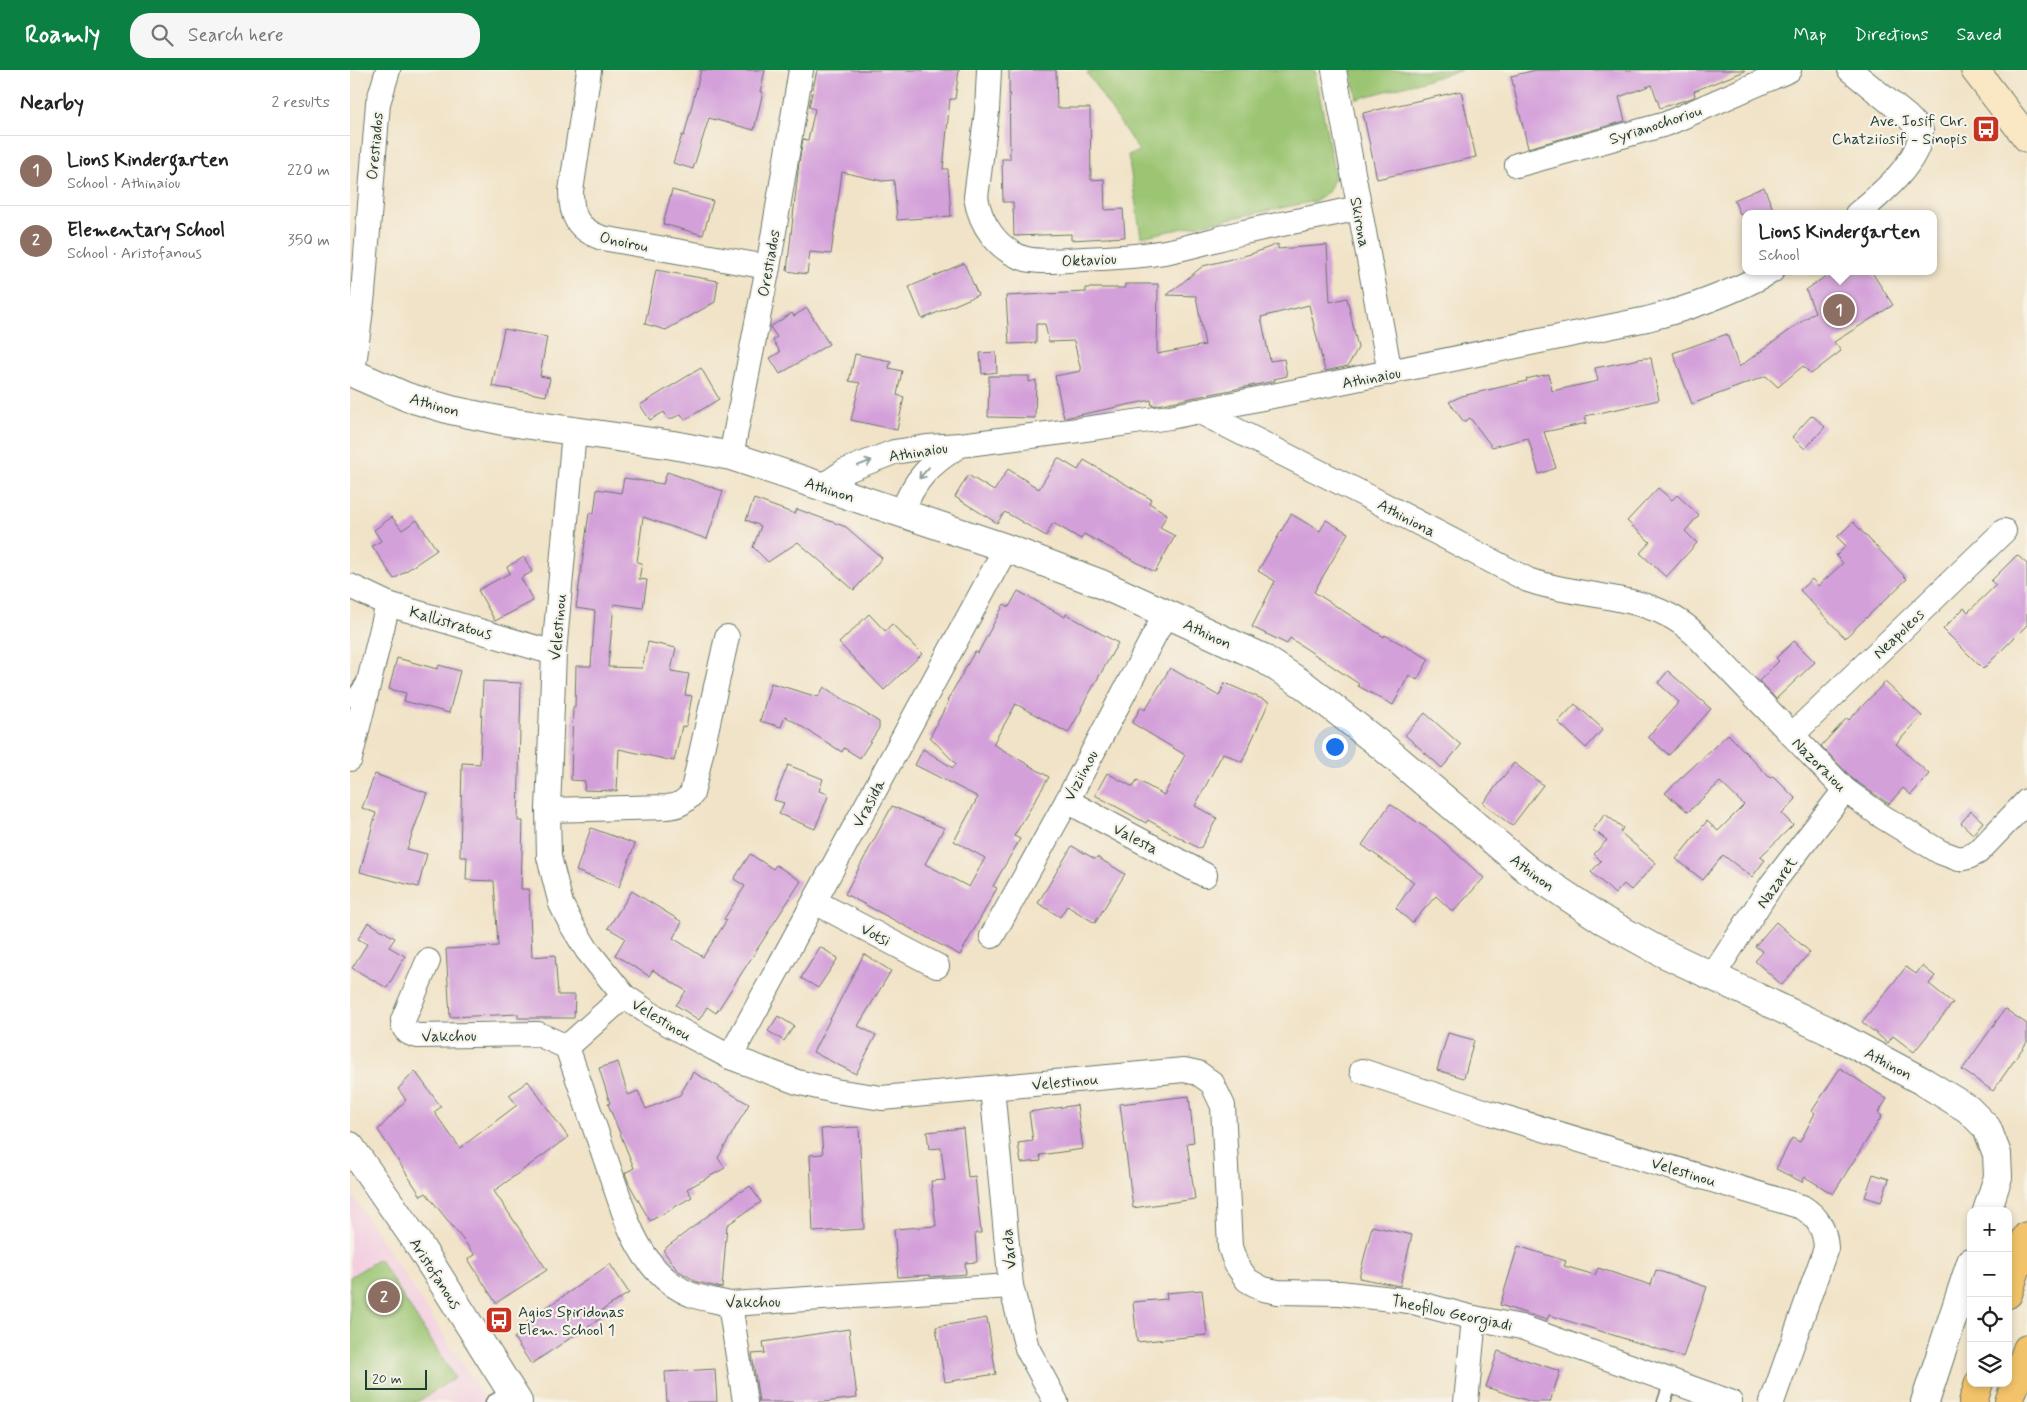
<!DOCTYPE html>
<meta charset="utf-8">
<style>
:root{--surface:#fff;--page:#f6f6f6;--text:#222;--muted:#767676;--line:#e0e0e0;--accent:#0b8043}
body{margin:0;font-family:Mynerve,sans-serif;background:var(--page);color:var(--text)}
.controls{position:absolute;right:15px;bottom:15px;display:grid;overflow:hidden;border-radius:10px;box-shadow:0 2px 8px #0003}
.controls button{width:45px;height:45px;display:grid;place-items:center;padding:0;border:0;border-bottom:1px solid var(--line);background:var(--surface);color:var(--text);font:25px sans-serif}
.scale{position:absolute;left:15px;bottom:12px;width:62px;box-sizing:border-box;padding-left:5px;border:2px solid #1f3d34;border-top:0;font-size:14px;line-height:18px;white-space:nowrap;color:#1f3d34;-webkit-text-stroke:4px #f7f3e8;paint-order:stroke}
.you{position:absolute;left:984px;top:676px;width:18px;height:18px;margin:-12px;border:4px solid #fff;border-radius:50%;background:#1a73e8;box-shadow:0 0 0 8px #1a73e833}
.badge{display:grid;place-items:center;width:32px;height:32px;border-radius:50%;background:var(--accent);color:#fff;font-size:16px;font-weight:700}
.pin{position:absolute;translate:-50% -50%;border:2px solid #fff;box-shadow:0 1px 5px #0006}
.popup{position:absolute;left:1392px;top:140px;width:195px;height:65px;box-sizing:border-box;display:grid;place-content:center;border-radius:10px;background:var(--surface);filter:drop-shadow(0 1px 4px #0005);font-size:16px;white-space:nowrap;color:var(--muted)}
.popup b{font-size:19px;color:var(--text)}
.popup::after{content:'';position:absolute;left:50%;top:100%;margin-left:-10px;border:10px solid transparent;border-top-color:var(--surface)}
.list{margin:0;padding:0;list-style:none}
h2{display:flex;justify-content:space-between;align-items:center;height:65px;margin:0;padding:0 20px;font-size:21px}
h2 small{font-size:16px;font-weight:400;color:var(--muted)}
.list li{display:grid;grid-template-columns:32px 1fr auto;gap:15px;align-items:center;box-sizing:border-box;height:70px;padding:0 20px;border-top:1px solid var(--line)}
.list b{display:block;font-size:19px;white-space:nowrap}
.list p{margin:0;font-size:16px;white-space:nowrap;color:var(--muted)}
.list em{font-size:16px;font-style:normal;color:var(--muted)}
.icon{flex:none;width:28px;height:28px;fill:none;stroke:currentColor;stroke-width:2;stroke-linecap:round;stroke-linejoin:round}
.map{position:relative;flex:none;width:1677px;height:1332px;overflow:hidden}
header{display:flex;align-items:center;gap:30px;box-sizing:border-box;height:70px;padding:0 25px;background:var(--accent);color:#fff}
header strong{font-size:24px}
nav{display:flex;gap:28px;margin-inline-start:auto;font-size:18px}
.search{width:350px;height:45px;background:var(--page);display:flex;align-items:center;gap:12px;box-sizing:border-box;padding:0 18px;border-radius:20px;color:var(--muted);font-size:19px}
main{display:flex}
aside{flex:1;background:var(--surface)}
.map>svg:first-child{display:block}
</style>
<header>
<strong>Roamly</strong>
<div class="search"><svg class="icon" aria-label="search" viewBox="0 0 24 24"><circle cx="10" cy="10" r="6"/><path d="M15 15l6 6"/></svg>Search here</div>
<nav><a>Map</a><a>Directions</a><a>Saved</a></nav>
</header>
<main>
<aside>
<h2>Nearby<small>2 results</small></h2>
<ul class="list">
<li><span class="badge" style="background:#8d6e63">1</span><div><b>Lions Kindergarten</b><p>School · Athinaiou</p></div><em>220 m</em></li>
<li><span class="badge" style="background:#8d6e63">2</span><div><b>Elementary School</b><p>School · Aristofanous</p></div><em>350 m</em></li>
</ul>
</aside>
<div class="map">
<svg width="1677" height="1332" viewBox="0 0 1677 1332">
<rect width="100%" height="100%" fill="#f7f3e8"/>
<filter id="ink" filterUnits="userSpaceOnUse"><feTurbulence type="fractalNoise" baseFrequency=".02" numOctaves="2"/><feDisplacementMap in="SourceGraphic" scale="10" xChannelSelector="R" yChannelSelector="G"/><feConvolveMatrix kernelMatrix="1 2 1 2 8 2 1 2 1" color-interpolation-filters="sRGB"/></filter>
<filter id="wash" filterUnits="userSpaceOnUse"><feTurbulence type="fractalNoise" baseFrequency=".0096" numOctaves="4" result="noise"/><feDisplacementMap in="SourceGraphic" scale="20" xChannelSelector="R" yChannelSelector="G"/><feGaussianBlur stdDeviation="1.12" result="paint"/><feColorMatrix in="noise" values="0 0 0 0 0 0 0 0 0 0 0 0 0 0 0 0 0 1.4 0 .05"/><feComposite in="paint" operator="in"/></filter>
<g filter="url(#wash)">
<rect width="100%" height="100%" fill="#f1e3c7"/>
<path fill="#f3cfe0" d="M0,1122l137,210h-137z"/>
<g fill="#9bc572" stroke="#5d8153">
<path d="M747,0h218l20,107 -7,15 -13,9 -174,36 -13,-82 11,-4 -52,-78z"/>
<path d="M1001,0h111l-105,29z"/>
<path d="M29,1189l76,119 -38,24h-67v-125z"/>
</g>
<g id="blocks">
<g fill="#d4a0da">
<path d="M351,0h64l-5,22h3l-9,38 -45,-12 -16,51 -20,-6 9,-28 2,1z"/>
<path d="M467,0h142l-4,29h-5l-7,70h5l3,47 -54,4 -3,-40 -12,1 -40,-9 -11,82 -21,-2 -3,22 -20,-3 12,-108 4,-24 5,1 7,-31 -6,-2z"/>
<path d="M659,0h47l1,38h33l1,72 13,-1 1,31 18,-1 2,28 -54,3v-6l-57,2 -1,-34h-10l-1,-43h8z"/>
<path d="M1186,0h208l1,1 -51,20 1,5 -3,2 -32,10 -8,-23 -33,12 6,24 -97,27 -17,-72z"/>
<path d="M1111,21l15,66 -99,22 -14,-66z"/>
<path d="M1414,117l11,27h-35l-6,-14z"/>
<path d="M322,120l41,11 -10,34 -40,-11z"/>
<path d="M928,174v5l49,-4 3,57 17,-4 11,50 -10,18 -23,5 -16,-66 -48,12 9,44 14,-2 3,17 -13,3 1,2 -113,23 -10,2 -1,-6 -87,18 -9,-42 26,-5 -7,-30 -25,1 -4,-18h-9v19l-27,1 -3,-48 80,-4v-4h39v-4h33l-1,70 48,-9 -9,-49 -29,-1 36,-29 48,-12z"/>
<path d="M614,193l14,32 -56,24 -13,-32z"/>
<path d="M306,200l62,11 -3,21 -49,28 -21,-6z"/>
<path d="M1483,201h38l22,34 -59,37 7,9 -30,23 -8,-8 -25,21 -12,-11 -74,28 -19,-51 54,-19 12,33 76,-55 -9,-22z"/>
<path d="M457,238l22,36 -49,30 -10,-16 10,-6 -7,-12 4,-3 -7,-10 22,-14 2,3z"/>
<path d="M154,259l43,8 -7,39 10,2 -4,18 -54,-10z"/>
<path d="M646,282l1,20 -15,2 -2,-21z"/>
<path d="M505,284l36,7 -2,7 13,3 -5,24 7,2 -7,33 -46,-10 9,-37 -11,-2z"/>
<path d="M1294,288h7l8,42 -74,16 2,7 -43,9 12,36 -17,6 -11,-36 -36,9 -22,-29 -6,4 -15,-20 13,-6 65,-15 -1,-2 23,-5 3,17 46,-10 -3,-13z"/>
<path d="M351,298l18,31 -34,21 -4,-6 -12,6 -5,-8 -14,8 -10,-15z"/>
<path d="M639,306h40v6l7,-2 -1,38 -47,-1z"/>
<path d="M1462,345l13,12 -20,22 -13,-12z"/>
<path d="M708,388l20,12 6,-10 67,39 -2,4 18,11 -7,14 15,8 -20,36 -71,-38 -3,5 -28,-16 -7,13 -41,-24 -8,11 -42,-26 13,-22 26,16 14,-22 31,20z"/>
<path d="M317,402l56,19 -16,48 -64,-22 -6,45 5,1 -3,16 8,1 -4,28 -29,-4 -6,63 34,1 6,-26 28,6 -5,23 18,3 -4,21 7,1 -6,31 -4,-1 -8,35 -55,-12 -2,42 -33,-1 1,-9 -14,-1 2,-73h2l1,-41h15l4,-55 -19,-3 13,-95h5l3,-24 24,4 3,-15 39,6z"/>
<path d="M1308,418l14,12 5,-5 22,20 -14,16 12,12 -31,34 -26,-24 10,-11 -23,-21z"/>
<path d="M404,429l41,15 2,-5 49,18 36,31 -28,32 -56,-48 -30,20 -15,-15 8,-21 -15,-6z"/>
<path d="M941,444l29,17 6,-11 22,13 -34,59 70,45 1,-2 44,24 -12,21 -8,-5 -16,30 -35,-19 1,-2 -69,-46 -3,6 -35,-17 23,-46 -17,-10z"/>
<path d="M42,447l10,13 15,-10 20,30 -43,29 -22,-33 9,-5 -7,-11z"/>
<path d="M1503,452l54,57 -62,59 -45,-48 12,-11 6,7 25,-23 -7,-7 10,-10 -9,-9z"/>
<path d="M1667,485l10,9v61l-44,44 -40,-40 21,-21 4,4 28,-27 -5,-4z"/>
<path d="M174,487l8,15 -11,6 12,23 -38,20 -17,-31 32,-17 -3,-6z"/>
<path d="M668,521l47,26 1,-3 52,29 -37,65 1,1 -14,24 -52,-29 -23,40 56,33 -35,59 6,3 -27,47 4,2 -37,67 -115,-61 47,-88 52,22 -19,36 44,23 16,-29 -31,-17 24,-44 -63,-32 8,-16 30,19 3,-4 -26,-27 18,-35 -1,-1 28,-50 3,2 26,-49 5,3z"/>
<path d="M519,544l16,17 7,-7 30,30 -38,36 -45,-47z"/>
<path d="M1444,571l21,21 -39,37 -17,-18 20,-20 -3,-3z"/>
<path d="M47,588l40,11 2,-4 21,6 -11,42 -45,-12 2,-8 -17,-4z"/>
<path d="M820,598l49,28 6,-13 44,19 -27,60 -19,-9 -28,53 22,12 -17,31 -52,-29 -2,3 -51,-28 12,-22 26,14 4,-7 27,15 21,-40 -53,-32 9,-16 4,3z"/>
<path d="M1318,601l43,38 -42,46 -21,-18 31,-35 -21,-19z"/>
<path d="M133,611l38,2 -3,138h5l-2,68h8l3,68 23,-2 3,40h17l-1,23h-56v-4l-68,3 -4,-68 52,-3 -4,-65 -28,-1 1,-23h-7l2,-94 18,1z"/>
<path d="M1535,612l37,34 -26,28 33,30 -18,21 -8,-7 -14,16 -35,-24 -33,-34 26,-28 2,2z"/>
<path d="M421,613l47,14 6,-10 55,35v6l-19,30 -16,-10 -2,4 -57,-36 -4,11 -21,-6z"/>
<path d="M1225,634l28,25 -17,19 -28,-26z"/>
<path d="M1075,643l36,32 -19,23 -37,-33z"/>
<path d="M1378,664l42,44 3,-2 23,23 -14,15 11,11 -33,32 5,3 -13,17 -29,-22 -20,25 -27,-21 31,-38 11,10 26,-26 -24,-23 -32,30 -23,-19z"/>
<path d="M1164,693l29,22 -31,41 -29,-23z"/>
<path d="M438,695l35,14 -4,12 10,3 -14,35 -36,-15 5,-11 -10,-3z"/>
<path d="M25,704l52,19 -20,56 20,5 -9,33 -58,-15 16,-59 -14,-5z"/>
<path d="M1040,734l45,30 49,44 -31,34 -17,-16 -24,27 -16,-15 18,-26 -52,-37z"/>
<path d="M1621,741l12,11 -10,12 -12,-11z"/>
<path d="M1255,744l18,14 -3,4 36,31 -25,27 -7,-6 -9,10 -24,-22 10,-11 -7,-7 13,-14 -14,-10z"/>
<path d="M241,758l44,16 -16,43 -43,-16z"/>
<path d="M722,776l23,13 2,-2 28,17 -30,49 -28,-17 -7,11 -22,-14z"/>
<path d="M400,784l23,15 3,-4 25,16 -85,132 -9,-6 -8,13 -23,-15 10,-14 -33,-21 -4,6 -34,-21 10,-17 -17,-10 24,-37 50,31 -9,16 30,19 24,-37 -3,-1 21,-33 -11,-7z"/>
<path d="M18,852l27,16 -6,9 16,9 -18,32 -35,-20 15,-24 -9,-5z"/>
<path d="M1426,852l34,30 -28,33 -27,-24 8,-9 -8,-6z"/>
<path d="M470,877l18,11 -20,30 -17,-10z"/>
<path d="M514,884l27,17 -33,55 18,9 -20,39 -43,-22z"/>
<path d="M1572,896l13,10 -6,8 24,19 -39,49 -21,-16 -5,7 -26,-21 44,-55 10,7z"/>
<path d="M1655,939l22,15v18l-34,49 -31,-21z"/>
<path d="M428,946l16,10 -10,15 -16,-10z"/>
<path d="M1098,963l26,7 -10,38 -27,-8z"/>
<path d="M268,992l10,33 10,-4 8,18 34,-14 13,-23 56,32 -31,54 7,10 -38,21 5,8 -42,24 -21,-37 -4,-11 9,-5 -26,-64 2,-1 -11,-35z"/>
<path d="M1490,998l47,31 -9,14 4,3 -49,78 -28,-17 -3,5 -26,-13 16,-31 8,4 15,-29 -3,-2z"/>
<path d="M65,1001l26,36 -7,5 26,36 57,-43 -8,-10 19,-14 40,56 -74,54 53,79 -51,33 -28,-44 7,-4 -49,-62 -5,3 -43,-66 28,-30 -8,-11z"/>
<path d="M839,1026l5,46 -7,1 8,56 -62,9 -13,-104z"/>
<path d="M727,1035l6,44 -43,6 1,6 -20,2 -3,-20 15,-2 -4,-29z"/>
<path d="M509,1057l5,102 -51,3 -3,-77 13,-1 -2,-25z"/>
<path d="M613,1058l5,49 7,-1 6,57h-6l2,29 -12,1 1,11 -36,3v-2l-32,2 -4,-48 42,-3 -5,-45 14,-1 -4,-32 -12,1 -2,-17z"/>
<path d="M1523,1104l16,5 -8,23 -16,-5z"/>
<path d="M400,1116l11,16 -34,23 -5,63 -25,-6 -20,-12 -14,-20 77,-59 1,1z"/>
<path d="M1022,1156l40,9 -12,51 -41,-8z"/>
<path d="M1168,1176l48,15 -2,5 31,9 3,-7 53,17 5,-15 51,17 -24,70 -134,-42 -2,5 -47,-15z"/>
<path d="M260,1194l19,29 -28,18 3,5 -73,48 -17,-26 17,-12 -4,-5z"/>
<path d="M852,1220l5,45 -70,7 -4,-40 34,-3 -1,-6z"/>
<path d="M637,1248l9,56 -51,8 -9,-55z"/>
<path d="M499,1259l8,69 -33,4h-65l-7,-48 13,-1 -2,-11z"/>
<path d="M1148,1281l62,20 -10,31h-18l-46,-15z"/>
<path d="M365,1299l2,33h-50l-2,-30z"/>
</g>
</g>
</g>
<g filter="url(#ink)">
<use href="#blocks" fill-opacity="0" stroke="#687767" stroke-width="1"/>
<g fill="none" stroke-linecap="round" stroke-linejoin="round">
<g stroke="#687767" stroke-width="15">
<g id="service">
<path d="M0,630l13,-18"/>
<path d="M142,1332l19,-11"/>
<path d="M1314,1332l7,-21"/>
</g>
</g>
<g stroke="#687767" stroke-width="26">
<g id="minor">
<path d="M239,0l-18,121c0,25 6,38 31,47l166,29"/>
<path d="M639,0l-2,41 -11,86c4,27 22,54 50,62 17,4 39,1 57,0 25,-1 50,-2 75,-6 28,-4 54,-13 82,-20 39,-9 79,-16 118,-25"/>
<path d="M984,0l56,303"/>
<path d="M1500,0l57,46 14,15c-2,32 -40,63 -64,83"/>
<path d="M1167,95l149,-41 123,-54"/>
<path d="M3,303l10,-80 15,-190 10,-33"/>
<path d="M848,341l165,83 165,86c56,20 122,11 167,54l150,156 38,27 57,35 19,7 9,-2 10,-5 49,-51"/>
<path d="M224,362l-20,221 -6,157 1,47 12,47 10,20 16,26 37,46 25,17 34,19 47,25 67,25 38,9 47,7 302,-28 14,3 14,10 11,23 7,141 6,17 11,16 16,9 15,3 62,1 69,8 65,17 47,9 209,75"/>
<path d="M381,386l37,-189 33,-197"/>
<path d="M473,416l22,-15 49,-19 33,-5 33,-2 111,-14 99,-14 477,-98c44,-11 85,-26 125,-48"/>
<path d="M552,443c12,-34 28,-49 58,-68"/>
<path d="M0,516l38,18 166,49"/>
<path d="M1442,665l212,-204"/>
<path d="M0,689l38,-155"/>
<path d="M717,731l138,74"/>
<path d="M198,740l119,-3c12,-1 17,-5 25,-13l35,-157"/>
<path d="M465,832l122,64"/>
<path d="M642,866l75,-135 99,-188"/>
<path d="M78,891l-25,59c0,10 5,14 15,16l120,-2 29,13 60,174c13,32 31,60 65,74 12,4 26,6 38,9l281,-18"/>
<path d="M1362,907l60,-93 73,-94"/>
<path d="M217,977l57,-51"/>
<path d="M380,987l276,-509"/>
<path d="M1012,1001l128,42 312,94c16,10 23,22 24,41l-54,154"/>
<path d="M642,1018l19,198 16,62 29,54"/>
<path d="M380,1234l15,98"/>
<path d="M1116,1332l8,-84"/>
</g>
</g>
<g stroke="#687767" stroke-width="30">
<g id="tertiary">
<path d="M0,302l57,25 44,13 52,11 170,24 58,11 275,92 93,35 162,74 43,28 79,62 145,123 75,50 56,31 168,79 97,52 44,27 19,19 10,26 1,23 -11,34"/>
<path d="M0,1076l67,96 101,160"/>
<path d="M1575,1332l46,-140"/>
</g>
</g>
<g stroke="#687767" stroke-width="30">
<path id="secondary" d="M1625,0l52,68"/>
</g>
<g stroke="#687767" stroke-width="30">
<g id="primary">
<path d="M1658,1224l19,-58"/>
<path d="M1623,1332l6,-19"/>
<path d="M1659,1332l18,-53"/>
</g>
</g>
<use href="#service" stroke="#fff" stroke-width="12"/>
<use href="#minor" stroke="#fff" stroke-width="24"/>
<use href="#tertiary" stroke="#fff" stroke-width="28"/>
<use href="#secondary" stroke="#fae7c3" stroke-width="28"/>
<use href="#primary" stroke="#f2c36a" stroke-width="28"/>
</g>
<defs><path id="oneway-shaft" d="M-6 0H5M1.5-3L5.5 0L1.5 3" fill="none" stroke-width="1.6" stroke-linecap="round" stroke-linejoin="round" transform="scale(1.25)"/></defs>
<g stroke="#8f9e9a">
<use href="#oneway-shaft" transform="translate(515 393) rotate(-21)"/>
<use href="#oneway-shaft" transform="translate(574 403) rotate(131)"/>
</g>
</g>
<defs>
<g id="bus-square" transform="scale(1.4375)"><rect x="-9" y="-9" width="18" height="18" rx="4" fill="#c8321e" stroke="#f7f3e8"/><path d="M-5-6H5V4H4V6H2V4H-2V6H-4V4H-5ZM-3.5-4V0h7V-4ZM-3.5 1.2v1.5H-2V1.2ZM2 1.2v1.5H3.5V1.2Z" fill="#fff"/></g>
</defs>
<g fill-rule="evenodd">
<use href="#bus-square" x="1636" y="59"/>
<use href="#bus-square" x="149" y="1250"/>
</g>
<g text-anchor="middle" stroke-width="4.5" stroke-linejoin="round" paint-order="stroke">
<g font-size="16" fill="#1f3d34" stroke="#f7f3e8" text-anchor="end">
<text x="1617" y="56">Ave. Iosif Chr.<tspan x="1617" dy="18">Chatziiosif - Sinopis</tspan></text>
<text x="168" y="1247" text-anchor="start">Agios Spiridonas<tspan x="168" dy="18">Elem. School 1</tspan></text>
</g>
<g font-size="16" fill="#1f3d34" stroke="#f7f3e8">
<text transform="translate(1305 54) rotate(-18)" y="6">Syrianochoriou</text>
<text transform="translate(24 76) rotate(-85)" y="6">Orestiados</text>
<text transform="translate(1011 152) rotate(79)" y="6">Skirona</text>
<text transform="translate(274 171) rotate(12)" y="6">Onoirou</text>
<text transform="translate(739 189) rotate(-3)" y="6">Oktaviou</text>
<text transform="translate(418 193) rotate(-80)" y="6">Orestiados</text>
<text transform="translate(1021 307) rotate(-11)" y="6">Athinaiou</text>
<text transform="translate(85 334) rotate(16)" y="6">Athinon</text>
<text transform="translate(568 381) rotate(-9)" y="6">Athinaiou</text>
<text transform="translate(480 419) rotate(18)" y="6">Athinon</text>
<text transform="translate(1057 447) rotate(28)" y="6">Athiniona</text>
<text transform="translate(101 552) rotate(16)" y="6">Kallistratous</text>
<text transform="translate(207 557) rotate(-85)" y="6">Velestinou</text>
<text transform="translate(858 563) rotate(25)" y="6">Athinon</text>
<text transform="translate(1548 563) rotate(-44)" y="6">Neapoleos</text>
<text transform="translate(1470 694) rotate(45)" y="6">Nazoraiou</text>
<text transform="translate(730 705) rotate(-62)" y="6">Viziinou</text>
<text transform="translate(518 733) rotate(-62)" y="6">Vrasida</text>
<text transform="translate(786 768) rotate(28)" y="6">Valesta</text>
<text transform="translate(1183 802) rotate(37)" y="6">Athinon</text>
<text transform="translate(1426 812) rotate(-55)" y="6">Nazaret</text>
<text transform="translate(526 864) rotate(28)" y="6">Votsi</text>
<text transform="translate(312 949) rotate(31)" y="6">Velestinou</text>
<text transform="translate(99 965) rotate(-1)" y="6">Vakchou</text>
<text transform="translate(1539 993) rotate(28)" y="6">Athinon</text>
<text transform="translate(715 1011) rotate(-5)" y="6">Velestinou</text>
<text transform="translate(1334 1101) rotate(17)" y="6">Velestinou</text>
<text transform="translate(658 1179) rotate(-96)" y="6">Varda</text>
<text transform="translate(86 1203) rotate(57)" y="6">Aristofanous</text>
<text transform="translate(403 1231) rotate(-1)" y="6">Vakchou</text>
<text transform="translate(1102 1242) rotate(12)" y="6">Theofilou Georgiadi</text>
</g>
</g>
</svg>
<div class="controls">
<button>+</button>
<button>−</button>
<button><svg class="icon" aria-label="locate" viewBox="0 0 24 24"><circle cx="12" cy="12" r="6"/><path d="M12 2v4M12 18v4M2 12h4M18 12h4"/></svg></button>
<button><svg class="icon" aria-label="layers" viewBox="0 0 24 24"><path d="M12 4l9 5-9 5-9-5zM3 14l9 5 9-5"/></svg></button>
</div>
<div class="scale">20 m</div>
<div class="you"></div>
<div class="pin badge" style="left:1489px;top:240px;background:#8d6e63">1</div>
<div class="popup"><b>Lions Kindergarten</b>School</div>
<div class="pin badge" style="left:34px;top:1227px;background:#8d6e63">2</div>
</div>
</main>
